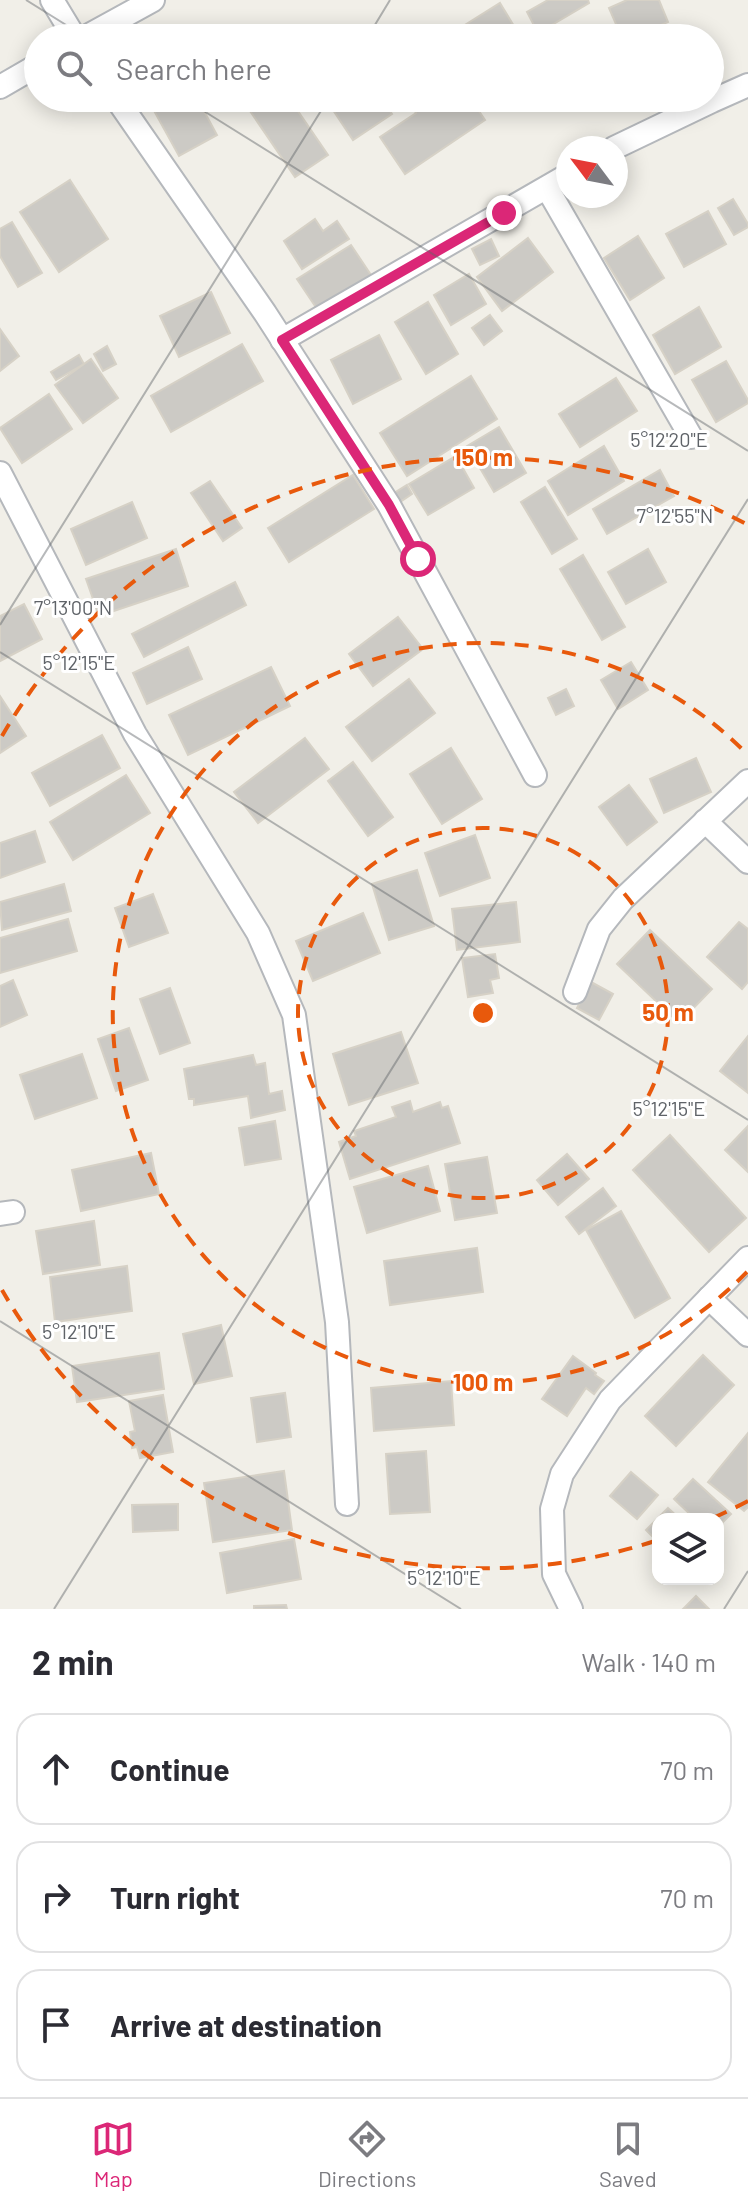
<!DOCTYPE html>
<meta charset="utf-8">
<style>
:root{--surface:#fff;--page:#f2f2f3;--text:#2b2b33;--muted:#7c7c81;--line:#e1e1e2;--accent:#db2777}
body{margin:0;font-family:Barlow,sans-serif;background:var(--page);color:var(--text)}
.controls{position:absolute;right:24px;bottom:24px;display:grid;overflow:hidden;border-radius:16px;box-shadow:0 4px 20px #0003}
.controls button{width:72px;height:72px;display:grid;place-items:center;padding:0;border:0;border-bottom:2px solid var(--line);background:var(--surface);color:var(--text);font:40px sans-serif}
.compass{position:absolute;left:556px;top:136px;width:72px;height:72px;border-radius:50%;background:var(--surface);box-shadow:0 4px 20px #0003;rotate:302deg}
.stop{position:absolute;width:24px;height:24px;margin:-18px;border:6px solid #db2777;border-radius:50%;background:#fff}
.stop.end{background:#db2777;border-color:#fff;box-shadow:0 2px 8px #0008}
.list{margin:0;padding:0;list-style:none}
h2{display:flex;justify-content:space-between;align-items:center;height:104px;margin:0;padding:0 32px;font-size:34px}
h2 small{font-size:26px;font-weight:400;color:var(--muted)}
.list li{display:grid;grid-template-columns:52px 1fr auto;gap:24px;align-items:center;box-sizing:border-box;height:112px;margin:0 16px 16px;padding:0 16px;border:2px solid var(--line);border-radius:24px}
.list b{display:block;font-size:30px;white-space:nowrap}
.list em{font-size:26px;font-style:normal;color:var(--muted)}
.icon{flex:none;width:44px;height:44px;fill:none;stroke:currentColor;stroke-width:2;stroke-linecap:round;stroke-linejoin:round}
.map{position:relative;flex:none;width:748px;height:1609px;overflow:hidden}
.search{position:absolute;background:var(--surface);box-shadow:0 4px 20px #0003;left:24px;right:24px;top:24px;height:88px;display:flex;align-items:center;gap:20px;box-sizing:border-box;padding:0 28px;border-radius:44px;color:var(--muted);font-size:30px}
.sheet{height:488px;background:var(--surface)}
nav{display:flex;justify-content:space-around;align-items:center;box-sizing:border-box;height:112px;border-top:2px solid var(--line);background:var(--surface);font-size:22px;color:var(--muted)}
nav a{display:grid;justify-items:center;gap:4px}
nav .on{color:var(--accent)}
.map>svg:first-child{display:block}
</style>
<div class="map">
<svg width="748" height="1609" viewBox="0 0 748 1609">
<rect width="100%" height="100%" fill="#f1efe8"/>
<g fill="#cccac5" stroke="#d6d1c6" stroke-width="2">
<path d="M548,0h40l1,3 -51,30 -11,-21z"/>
<path d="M627,0h32l9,22 -37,16h-9l-13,-30z"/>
<path d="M500,3l20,33 -65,2 -3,-5z"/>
<path d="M147,98h50l20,37 -38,21z"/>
<path d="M269,98h20l39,57 -33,22 -45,-66z"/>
<path d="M325,98h56l11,16 -39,26z"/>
<path d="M405,98h65l15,22 -80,54 -25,-37 36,-24z"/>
<path d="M70,180l38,59 -49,33 -39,-60z"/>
<path d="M733,199l15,25v3l-14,8 -16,-27z"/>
<path d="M708,211l18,33 -42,23 -18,-33z"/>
<path d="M315,219l8,12 14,-10 12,18 -47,30 -18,-28z"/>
<path d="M12,222l30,51 -24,14 -18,-31v-27z"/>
<path d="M638,236l26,42 -34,22 -26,-42z"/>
<path d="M528,238l25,34 -51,39 -25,-34z"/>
<path d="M491,239l8,17 -19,9 -8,-16z"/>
<path d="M351,245l20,30 -54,34 -20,-30z"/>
<path d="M469,274l17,30 -35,21 -17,-30z"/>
<path d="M211,292l19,41 -51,24 -19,-41z"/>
<path d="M428,302l30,52 -32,20 -31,-52z"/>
<path d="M699,307l22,40 -46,27 -22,-39z"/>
<path d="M490,315l12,16 -18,14 -12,-17z"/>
<path d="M0,329l19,27 -19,15z"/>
<path d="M379,335l22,44 -48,25 -22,-44z"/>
<path d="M242,344l21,37 -92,51 -20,-36z"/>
<path d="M107,346l9,18 -13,7 -9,-17z"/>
<path d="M79,355l5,9 -28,16 -5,-8z"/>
<path d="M91,359l27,39 -35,25 -28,-38z"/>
<path d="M726,361l22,39v3l-32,19 -24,-42z"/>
<path d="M471,376l26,43 -90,57 -27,-43z"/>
<path d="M616,378l21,33 -57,36 -21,-33z"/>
<path d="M49,394l23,35 -50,34 -22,-35z"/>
<path d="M499,427l27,46 -32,19 -27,-46z"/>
<path d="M604,446l20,35 -56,34 -20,-34z"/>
<path d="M456,456l18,32 -46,27 -19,-31z"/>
<path d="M660,470l14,26 -67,38 -14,-25z"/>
<path d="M353,475l21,34 -85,53 -21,-34z"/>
<path d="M210,481l32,47 -19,13 -32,-48z"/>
<path d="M407,485l5,9 -12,8 -6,-9z"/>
<path d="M545,487l32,52 -25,15 -31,-52z"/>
<path d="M132,502l15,36 -61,27 -15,-36z"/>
<path d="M176,549l12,37 -89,30 -13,-37z"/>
<path d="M648,549l18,33 -40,22 -18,-32z"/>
<path d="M583,555l42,72 -23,13 -42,-71z"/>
<path d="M235,582l11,23 -102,52 -12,-23z"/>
<path d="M24,604l18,35 -42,22v-45z"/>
<path d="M398,617l25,32 -50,37 -24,-32z"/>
<path d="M188,647l14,32 -55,25 -14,-31z"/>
<path d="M631,662l17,28 -30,19 -17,-29z"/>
<path d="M271,667l19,39 -102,49 -19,-40z"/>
<path d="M409,679l26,34 -63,48 -26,-34z"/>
<path d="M566,689l8,17 -18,9 -8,-17z"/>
<path d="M0,696l26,40 -26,17z"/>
<path d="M102,735l18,33 -70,38 -18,-33z"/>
<path d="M305,738l24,31 -71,54 -24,-31z"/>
<path d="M451,748l31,51 -40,25 -32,-50z"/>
<path d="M696,758l15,34 -47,21 -14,-34z"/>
<path d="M353,762l40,55 -25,19 -40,-55z"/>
<path d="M126,775l24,38 -77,47 -23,-38z"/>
<path d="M629,785l28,37 -30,23 -28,-38z"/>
<path d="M35,831l10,31 -45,16v-35z"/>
<path d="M475,835l15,43 -50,18 -15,-43z"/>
<path d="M417,870l17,56 -45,14 -17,-56z"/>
<path d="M64,884l7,27 -69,19 -2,-28z"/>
<path d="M153,894l15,39 -39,14 -14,-39z"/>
<path d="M516,902l4,40 -63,8 -5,-41z"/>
<path d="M363,913l17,40 -67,28 -17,-40z"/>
<path d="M68,919l9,32 -77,22v-35z"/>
<path d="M739,922l9,7v53l-6,7 -35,-32z"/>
<path d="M650,930l62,59 -33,34 -62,-59z"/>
<path d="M495,954l4,24 -9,2 3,13 -25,4 -6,-39z"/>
<path d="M13,980l14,35 -27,12v-41z"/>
<path d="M591,982l22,12 -14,26 -22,-12z"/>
<path d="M170,988l20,55 -30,11 -20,-55z"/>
<path d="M129,1028l19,52 -32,11 -18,-52z"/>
<path d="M401,1032l17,51 -69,22 -16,-51z"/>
<path d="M748,1036v57l-28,-22z"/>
<path d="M82,1054l15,44 -62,21 -15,-44z"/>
<path d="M253,1055l3,10 9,-2 4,31 13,-3 3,19 -34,8 -3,-22 -54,9v-6h-5l-5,-30z"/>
<path d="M410,1101l3,11 27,-10 2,6 6,-2 12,37 -110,36 -11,-37 17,-6 -2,-5 42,-14 -4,-10z"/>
<path d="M275,1121l6,38 -36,6 -6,-37z"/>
<path d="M748,1126v46l-23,-22z"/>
<path d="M670,1135l76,83 -37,34 -76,-82z"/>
<path d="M151,1153l8,41 -78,17 -9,-41z"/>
<path d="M567,1154l22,25 -31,26 -21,-25z"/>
<path d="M487,1157l10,56 -42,7 -10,-56z"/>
<path d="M428,1166l12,45 -73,22 -13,-46z"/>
<path d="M603,1188l13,18 -37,28 -13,-17z"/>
<path d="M621,1211l49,87 -35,20 -49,-88z"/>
<path d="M94,1221l6,44 -57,9 -7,-43z"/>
<path d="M477,1248l6,44 -93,13 -6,-44z"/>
<path d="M127,1266l5,45 -77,11 -5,-45z"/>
<path d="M221,1325l11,51 -38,8 -11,-50z"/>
<path d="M159,1353l5,36 -87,13 -5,-36z"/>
<path d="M703,1355l31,30 -58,61 -31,-30z"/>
<path d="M573,1356l23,17 -1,2 9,6 -10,13 -8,-6 -19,28 -25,-17z"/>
<path d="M451,1381l3,44 -80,6 -3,-43z"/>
<path d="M285,1393l6,44 -34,5 -6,-44z"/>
<path d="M163,1395l10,57 -33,6 -3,-11 -5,1 -2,-16 5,-1 -6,-30z"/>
<path d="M748,1433v74l-4,4 -36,-29z"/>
<path d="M426,1451l4,61 -40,2 -4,-60z"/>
<path d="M284,1471l8,59 -79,12 -9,-59z"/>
<path d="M631,1472l27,23 -21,24 -27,-23z"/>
<path d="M693,1479l38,35 -13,13v-8h-23l-21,-20z"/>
<path d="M178,1504v26l-45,2 -1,-27z"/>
<path d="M668,1508l12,11h-22v23l-12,-12z"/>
<path d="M294,1539l7,40 -74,14 -7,-40z"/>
<path d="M696,1596l13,13h-26z"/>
<path d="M286,1605l1,4h-33v-3z"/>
</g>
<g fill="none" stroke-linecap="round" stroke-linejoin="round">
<g stroke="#b5b8bc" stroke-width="26">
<g id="street">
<path d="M52,0l23,38"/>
<path d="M84,38l69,-38"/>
<path d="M0,87l38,-22"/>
<path d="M116,98l149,215 124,192 146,270"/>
<path d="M614,148l98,-47 36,-16"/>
<path d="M547,188l144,249"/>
<path d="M282,340l286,-165"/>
<path d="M0,473l135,261 123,199 36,82 43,307 10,182"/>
<path d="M705,821l43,41"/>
<path d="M575,992l24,-63 24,-30 125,-118"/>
<path d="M0,1214l13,-2"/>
<path d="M709,1298l39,37"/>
<path d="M571,1609l-17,-35 -2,-65 10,-35 48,-74 138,-142"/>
</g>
</g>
<use href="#street" stroke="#fff" stroke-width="22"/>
</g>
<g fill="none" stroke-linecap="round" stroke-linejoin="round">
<path stroke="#db2777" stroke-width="10" d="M418,559l-29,-54 -107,-165 222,-127"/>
</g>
<path fill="none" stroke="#5f6368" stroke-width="2" stroke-opacity="0.45" d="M26,0l61,38M367,38l23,-38M183,98l565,353M0,625l329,-527M0,652l748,468M0,1321l461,288M54,1609l694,-1110M724,1609l24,-38"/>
<g fill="none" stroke="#e8590c" stroke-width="4" stroke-dasharray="14 10">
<circle cx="483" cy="1013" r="185"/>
<path d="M747 1272A370 370 0 1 1 747 754"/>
<path d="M748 1501A555 555 0 0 1 713 1518M655 1541A555 555 0 0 1 2 1290M2 736A555 555 0 0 1 748 525"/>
</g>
<g font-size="20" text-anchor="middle" fill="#5f6368" stroke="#fff" stroke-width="6" stroke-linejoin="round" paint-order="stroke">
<text x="669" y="447">5°12'20"E</text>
<text x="675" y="523">7°12'55"N</text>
<text x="73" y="615">7°13'00"N</text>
<text x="79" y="670">5°12'15"E</text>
<text x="669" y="1116">5°12'15"E</text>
<text x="79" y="1339">5°12'10"E</text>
<text x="444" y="1585">5°12'10"E</text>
</g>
<circle cx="483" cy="1013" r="12" fill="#e8590c" stroke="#fff" stroke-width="4"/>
<g font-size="24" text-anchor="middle" font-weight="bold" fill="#e8590c" stroke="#fff" stroke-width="6" stroke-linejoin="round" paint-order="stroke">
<text x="483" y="466">150 m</text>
<text x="668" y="1021">50 m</text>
<text x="483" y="1391">100 m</text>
</g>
</svg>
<div class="controls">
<button><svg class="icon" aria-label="layers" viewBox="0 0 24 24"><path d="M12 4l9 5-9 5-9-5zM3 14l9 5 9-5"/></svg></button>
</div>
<svg class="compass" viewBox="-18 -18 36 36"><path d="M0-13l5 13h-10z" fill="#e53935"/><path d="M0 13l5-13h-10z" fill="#7c7c81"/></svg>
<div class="stop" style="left:418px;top:559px"></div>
<div class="stop end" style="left:504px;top:213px"></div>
<div class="search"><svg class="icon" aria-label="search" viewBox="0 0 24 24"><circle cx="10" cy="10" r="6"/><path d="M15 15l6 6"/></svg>Search here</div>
</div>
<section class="sheet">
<h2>2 min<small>Walk · 140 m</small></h2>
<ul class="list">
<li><svg class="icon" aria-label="ahead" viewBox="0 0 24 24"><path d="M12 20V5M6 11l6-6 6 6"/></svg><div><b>Continue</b></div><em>70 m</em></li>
<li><svg class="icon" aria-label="right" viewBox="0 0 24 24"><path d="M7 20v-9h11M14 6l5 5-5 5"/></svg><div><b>Turn right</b></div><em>70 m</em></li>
<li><svg class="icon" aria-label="arrive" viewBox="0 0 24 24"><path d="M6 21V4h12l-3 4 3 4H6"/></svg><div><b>Arrive at destination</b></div></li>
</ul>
</section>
<nav>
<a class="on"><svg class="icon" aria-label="map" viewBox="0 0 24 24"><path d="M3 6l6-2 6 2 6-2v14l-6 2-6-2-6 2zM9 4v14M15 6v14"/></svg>Map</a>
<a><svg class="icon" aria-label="directions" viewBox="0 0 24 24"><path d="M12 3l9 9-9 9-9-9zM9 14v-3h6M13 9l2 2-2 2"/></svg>Directions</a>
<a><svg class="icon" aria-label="saved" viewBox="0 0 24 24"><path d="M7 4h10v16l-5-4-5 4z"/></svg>Saved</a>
</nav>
